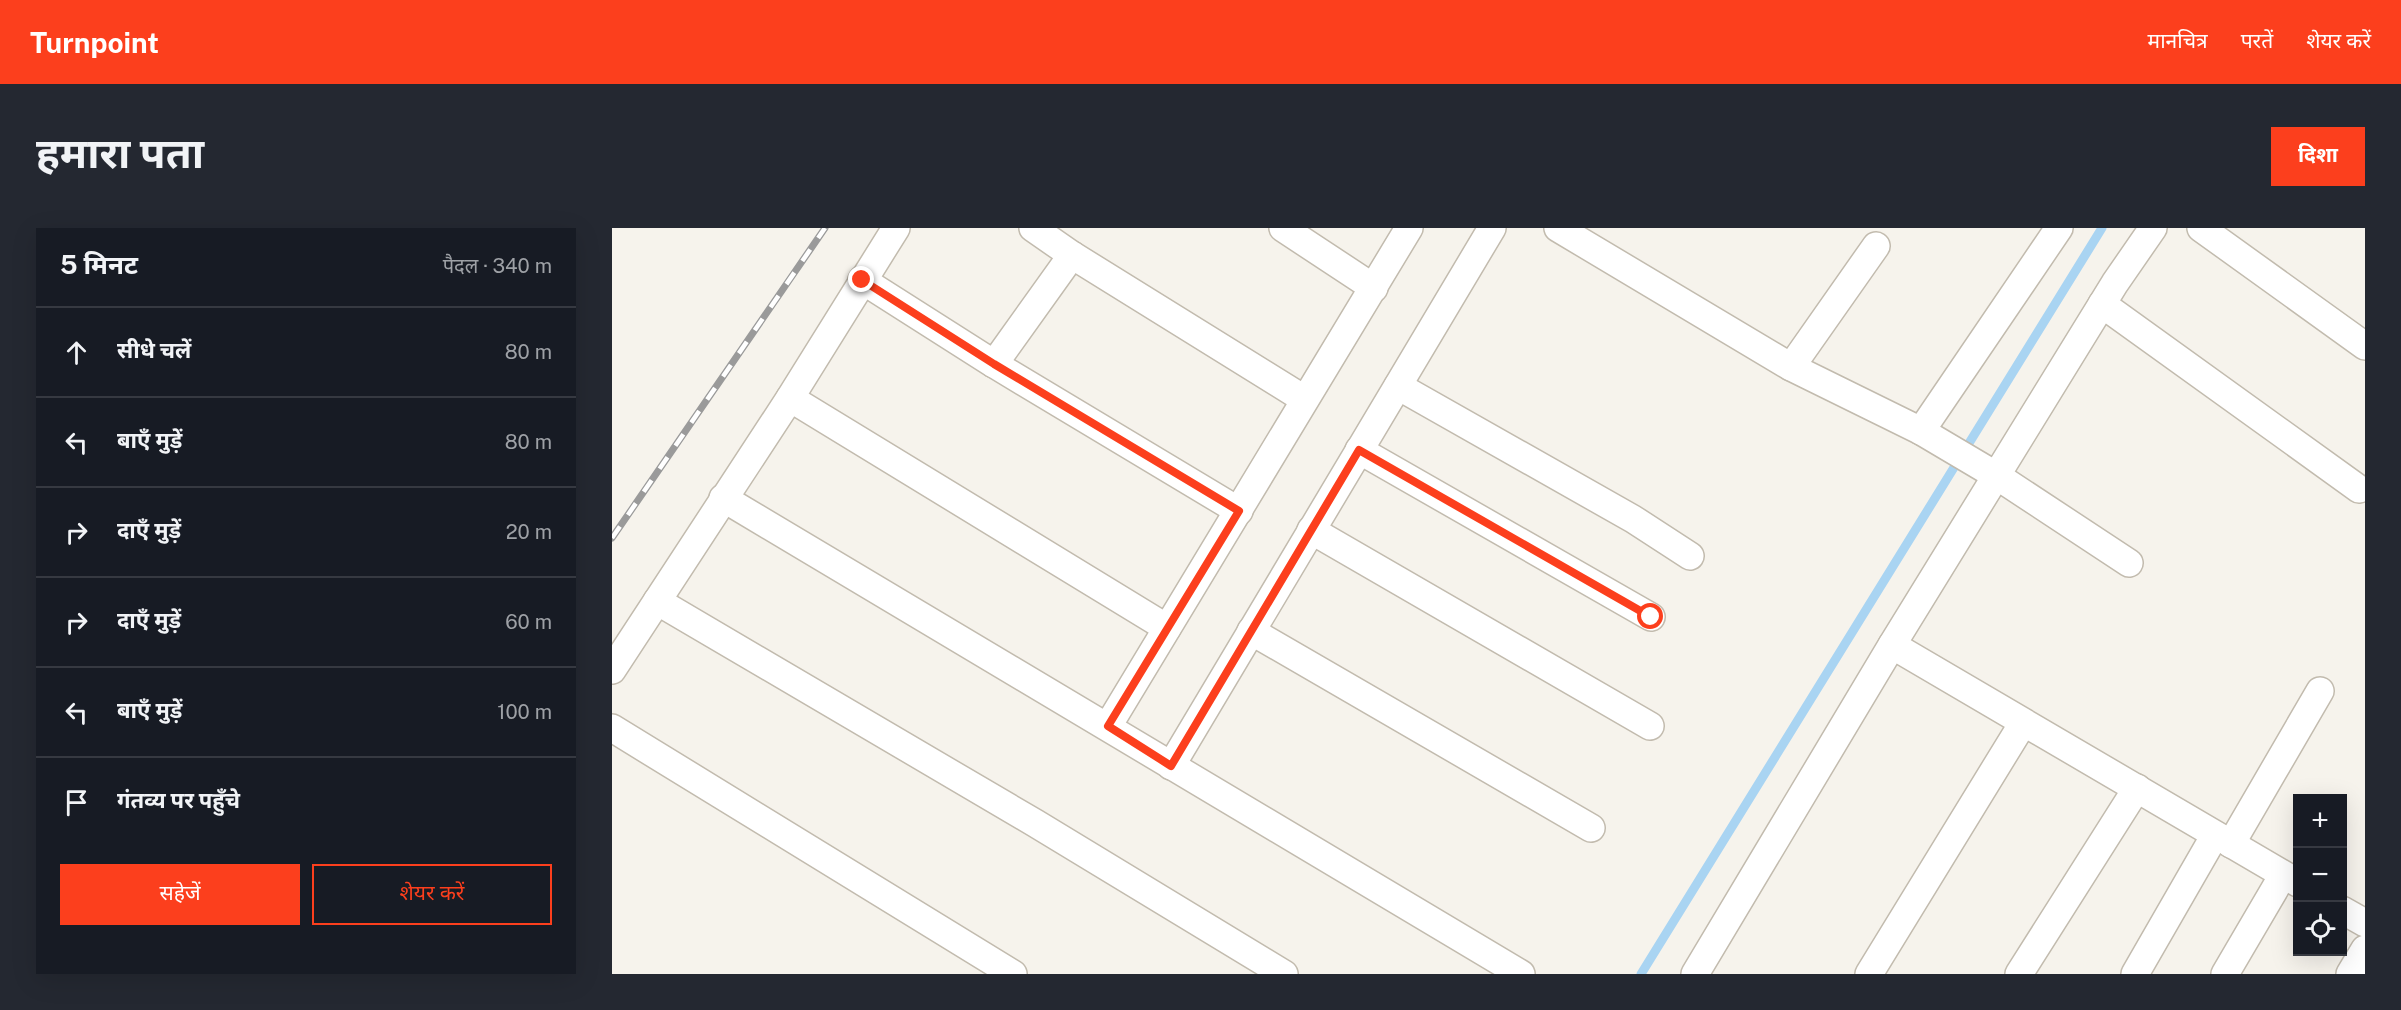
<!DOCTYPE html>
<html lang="hi">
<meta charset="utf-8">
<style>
:root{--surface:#171b24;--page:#242831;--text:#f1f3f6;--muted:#9ea1a6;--line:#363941;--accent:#fc3f1d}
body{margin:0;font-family:"Public Sans","Noto Sans Devanagari",sans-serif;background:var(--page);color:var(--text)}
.controls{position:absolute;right:18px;bottom:18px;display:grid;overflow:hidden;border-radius:0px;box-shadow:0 6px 24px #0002}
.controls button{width:54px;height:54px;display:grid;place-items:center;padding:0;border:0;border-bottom:2px solid var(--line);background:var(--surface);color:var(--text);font:30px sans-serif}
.stop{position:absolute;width:18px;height:18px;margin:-14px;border:4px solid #fc3f1d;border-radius:50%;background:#fff}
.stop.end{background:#fc3f1d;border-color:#fff;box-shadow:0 2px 6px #0008}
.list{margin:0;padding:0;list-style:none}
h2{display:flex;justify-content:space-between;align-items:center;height:78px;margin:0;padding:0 24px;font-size:26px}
h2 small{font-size:20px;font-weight:400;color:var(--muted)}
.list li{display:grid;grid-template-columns:39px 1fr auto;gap:18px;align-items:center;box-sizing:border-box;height:90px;padding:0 24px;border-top:2px solid var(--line)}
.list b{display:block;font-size:22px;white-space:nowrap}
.list em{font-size:20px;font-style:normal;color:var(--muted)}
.actions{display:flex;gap:12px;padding:18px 24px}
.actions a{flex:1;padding:14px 0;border:2px solid var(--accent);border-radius:0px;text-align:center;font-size:21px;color:var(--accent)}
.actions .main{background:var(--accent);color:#fff}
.icon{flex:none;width:33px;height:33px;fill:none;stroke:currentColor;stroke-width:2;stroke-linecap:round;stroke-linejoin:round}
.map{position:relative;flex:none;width:1753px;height:746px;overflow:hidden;border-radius:0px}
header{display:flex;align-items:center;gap:36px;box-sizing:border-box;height:84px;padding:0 30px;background:var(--accent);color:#fff}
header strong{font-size:28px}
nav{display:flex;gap:33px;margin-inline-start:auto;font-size:21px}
.intro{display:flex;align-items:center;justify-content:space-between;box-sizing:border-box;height:144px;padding:0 36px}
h1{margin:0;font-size:42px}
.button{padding:15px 27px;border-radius:0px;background:var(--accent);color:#fff;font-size:21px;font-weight:700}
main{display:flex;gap:36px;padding:0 36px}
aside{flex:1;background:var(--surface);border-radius:0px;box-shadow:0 6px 24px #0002}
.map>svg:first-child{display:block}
</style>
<header>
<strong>Turnpoint</strong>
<nav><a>मानचित्र</a><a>परतें</a><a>शेयर करें</a></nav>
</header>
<div class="intro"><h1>हमारा पता</h1><a class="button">दिशा</a></div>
<main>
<aside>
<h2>5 मिनट<small>पैदल · 340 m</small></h2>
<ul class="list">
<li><svg class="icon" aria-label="ahead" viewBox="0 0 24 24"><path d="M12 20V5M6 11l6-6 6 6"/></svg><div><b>सीधे चलें</b></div><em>80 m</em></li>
<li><svg class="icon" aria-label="left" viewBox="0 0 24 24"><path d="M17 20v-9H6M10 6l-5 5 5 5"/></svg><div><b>बाएँ मुड़ें</b></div><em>80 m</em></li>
<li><svg class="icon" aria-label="right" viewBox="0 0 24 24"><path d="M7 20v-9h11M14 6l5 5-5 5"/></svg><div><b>दाएँ मुड़ें</b></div><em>20 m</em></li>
<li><svg class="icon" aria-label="right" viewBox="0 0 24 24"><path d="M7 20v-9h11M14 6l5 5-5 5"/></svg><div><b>दाएँ मुड़ें</b></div><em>60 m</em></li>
<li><svg class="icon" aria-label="left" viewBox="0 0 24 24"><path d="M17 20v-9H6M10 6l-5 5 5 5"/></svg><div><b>बाएँ मुड़ें</b></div><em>100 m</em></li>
<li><svg class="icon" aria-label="arrive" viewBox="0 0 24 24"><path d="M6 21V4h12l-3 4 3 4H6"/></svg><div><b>गंतव्य पर पहुँचे</b></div></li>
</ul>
<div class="actions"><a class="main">सहेजें</a><a>शेयर करें</a></div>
</aside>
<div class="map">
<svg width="1753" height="746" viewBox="0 0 1753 746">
<rect width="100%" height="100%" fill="#f6f3ec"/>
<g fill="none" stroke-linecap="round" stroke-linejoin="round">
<path stroke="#a9d4f2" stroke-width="9" d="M1029,746l461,-746"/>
<g stroke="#c2bbae" stroke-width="30">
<g id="minor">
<path d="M421,0l39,27 232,144"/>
<path d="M671,0l91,60"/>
<path d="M946,0l233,139 130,64 76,45 132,87"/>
<path d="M1589,0l164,118"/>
<path d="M250,52l132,84 245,147"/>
<path d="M1490,76l257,185"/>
<path d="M382,136l78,-109"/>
<path d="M1179,139l85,-121"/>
<path d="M786,158l235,133 57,37"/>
<path d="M178,170l377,230"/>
<path d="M1309,203l138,-203"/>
<path d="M747,222l292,167"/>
<path d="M111,270l798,476"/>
<path d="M699,302l339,196"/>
<path d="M45,373l378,222 249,151"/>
<path d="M639,403l340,197"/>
<path d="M1280,417l406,238"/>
<path d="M0,442l178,-272 106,-170"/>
<path d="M496,498l301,-498"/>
<path d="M0,500l401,246"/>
<path d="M559,538l321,-538"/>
<path d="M1619,616l89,-153"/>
<path d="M1730,682l23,13"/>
<path d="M1083,746l197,-329 223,-362 38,-55"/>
<path d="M1257,746l154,-251"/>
<path d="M1407,746l118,-186"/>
<path d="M1523,746l80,-139"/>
<path d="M1613,746l58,-99"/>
<path d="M1738,746l15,-25"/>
</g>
</g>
<use href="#minor" stroke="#fff" stroke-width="27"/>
<g stroke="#9a9a9a" stroke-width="7">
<path id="rail" d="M0,310l213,-310"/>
</g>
<use href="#rail" stroke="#fff" stroke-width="4.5" stroke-dasharray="14" stroke-linecap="butt"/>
</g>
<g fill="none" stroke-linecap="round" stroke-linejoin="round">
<path stroke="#fc3f1d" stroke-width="8" d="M250,52l132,84 245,147 -131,215 63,40 188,-316 292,167"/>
</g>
</svg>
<div class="controls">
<button>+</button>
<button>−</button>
<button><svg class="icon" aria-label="locate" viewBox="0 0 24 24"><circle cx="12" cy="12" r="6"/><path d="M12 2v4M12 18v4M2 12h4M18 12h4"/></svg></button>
</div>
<div class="stop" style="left:1039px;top:389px"></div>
<div class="stop end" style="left:250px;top:52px"></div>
</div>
</main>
